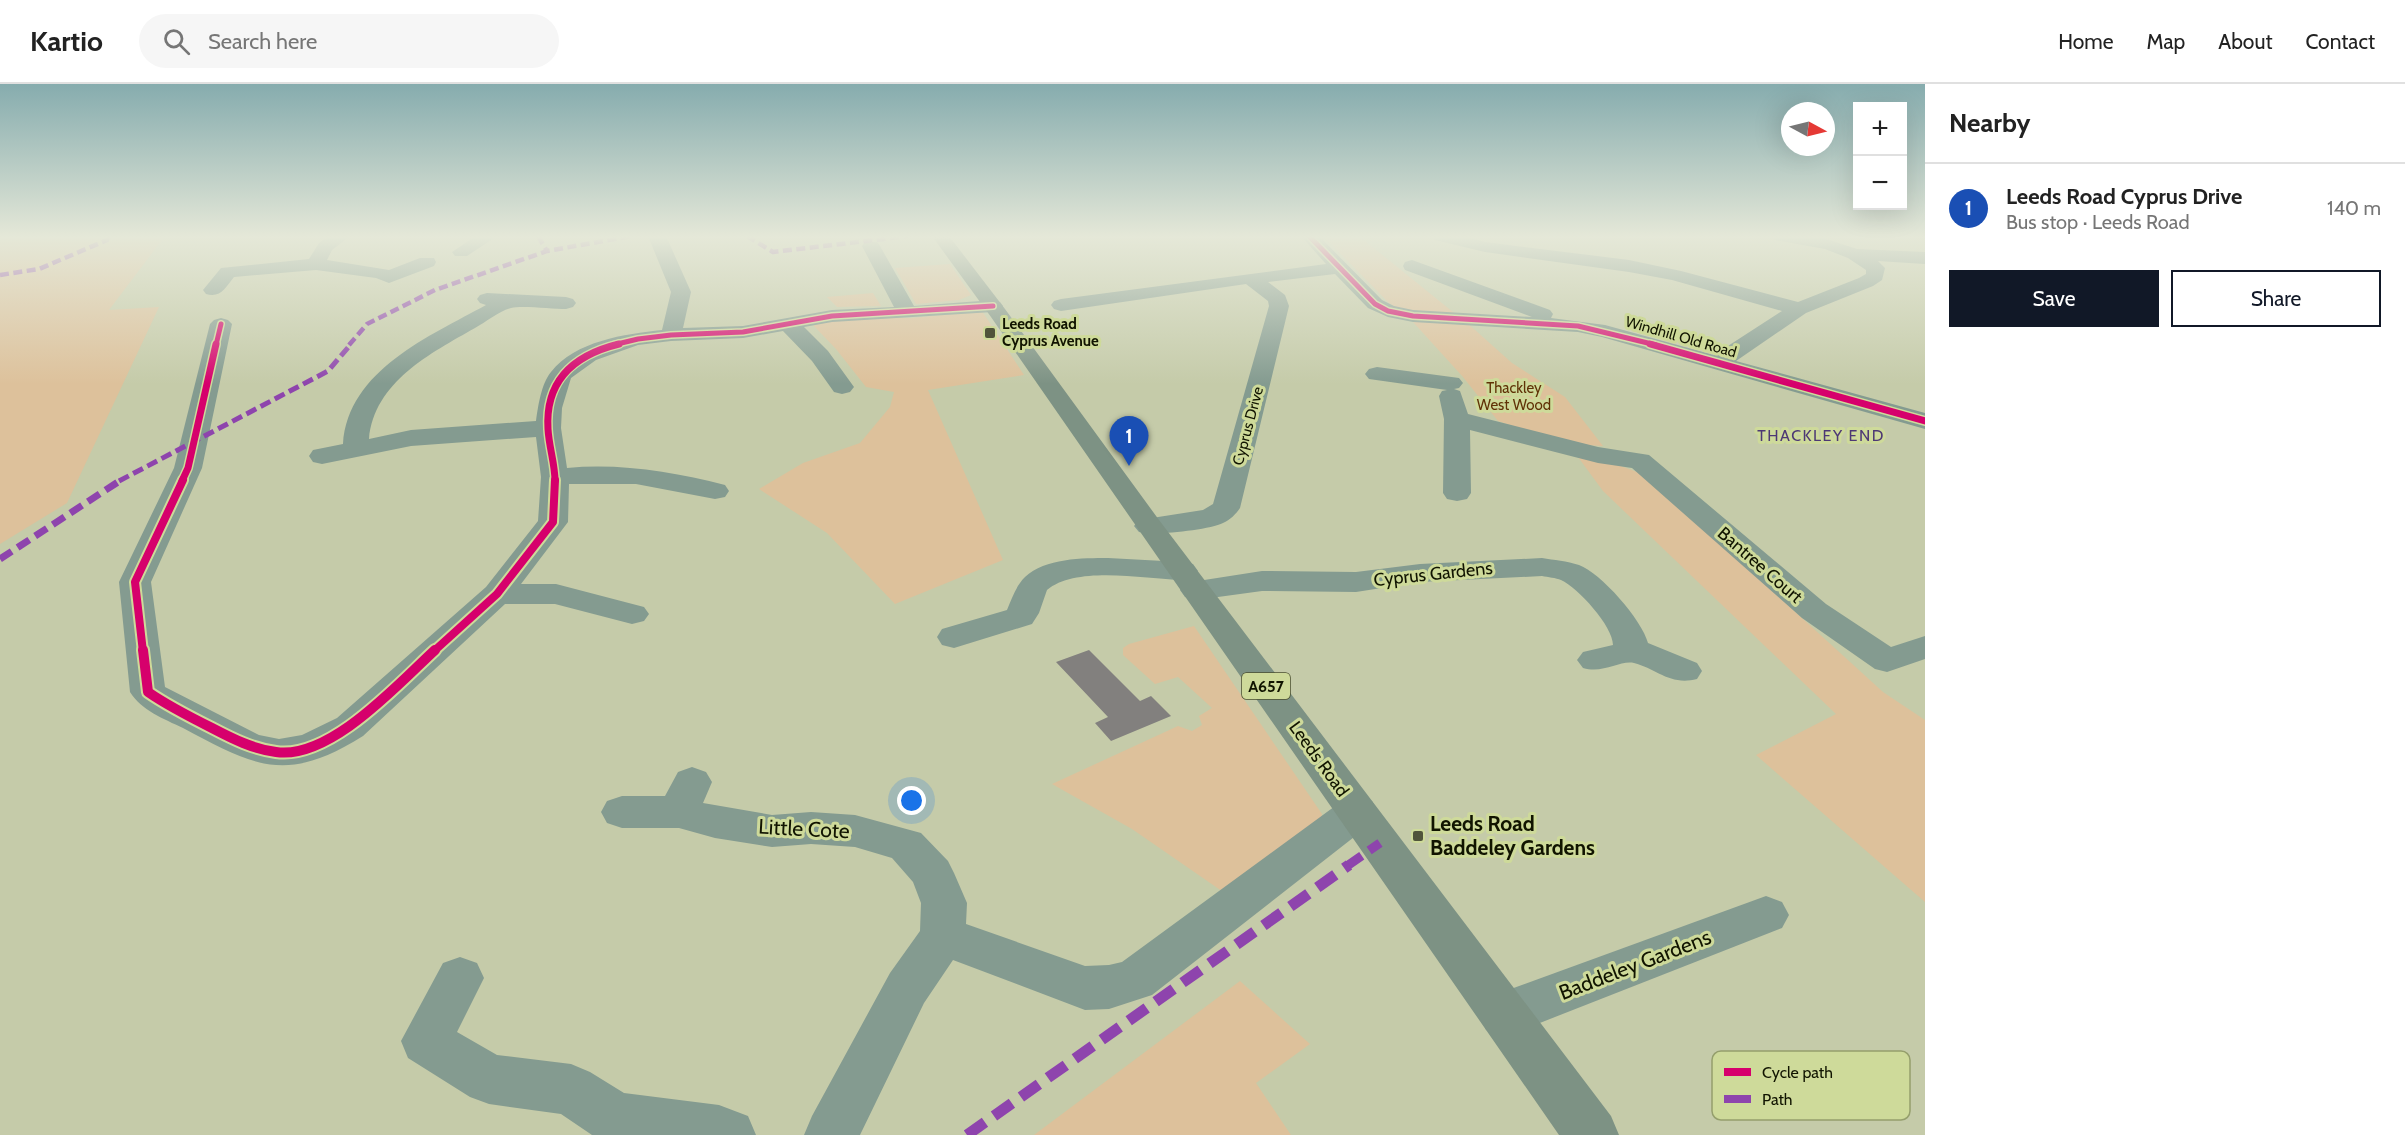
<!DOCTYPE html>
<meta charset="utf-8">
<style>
:root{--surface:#fff;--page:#f6f6f6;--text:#222;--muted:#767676;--line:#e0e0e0;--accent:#111827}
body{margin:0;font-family:Cabin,sans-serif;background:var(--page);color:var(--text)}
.controls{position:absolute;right:18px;top:18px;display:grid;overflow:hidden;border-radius:0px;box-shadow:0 6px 24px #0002}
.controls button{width:54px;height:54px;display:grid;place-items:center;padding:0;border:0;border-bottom:2px solid var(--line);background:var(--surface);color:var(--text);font:30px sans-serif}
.compass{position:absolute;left:1781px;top:18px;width:54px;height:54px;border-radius:50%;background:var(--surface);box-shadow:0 6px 24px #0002;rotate:97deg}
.you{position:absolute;left:912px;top:717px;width:21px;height:21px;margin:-15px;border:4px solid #fff;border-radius:50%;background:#1a73e8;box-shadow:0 0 0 9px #1a73e833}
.badge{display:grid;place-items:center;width:39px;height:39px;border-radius:50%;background:var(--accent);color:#fff;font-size:20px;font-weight:700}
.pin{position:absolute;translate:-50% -50px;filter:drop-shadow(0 2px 3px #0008)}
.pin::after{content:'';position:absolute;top:32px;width:21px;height:18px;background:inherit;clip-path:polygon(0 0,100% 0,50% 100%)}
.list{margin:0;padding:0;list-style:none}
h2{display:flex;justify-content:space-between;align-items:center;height:78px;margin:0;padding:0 24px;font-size:26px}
h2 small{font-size:20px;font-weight:400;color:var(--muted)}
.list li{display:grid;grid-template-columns:39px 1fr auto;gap:18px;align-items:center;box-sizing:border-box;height:90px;padding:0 24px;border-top:2px solid var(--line)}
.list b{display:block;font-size:22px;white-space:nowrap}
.list p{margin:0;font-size:20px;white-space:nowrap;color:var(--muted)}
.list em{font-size:20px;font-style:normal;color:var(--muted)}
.actions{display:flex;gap:12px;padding:18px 24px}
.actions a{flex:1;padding:14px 0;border:2px solid var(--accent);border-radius:0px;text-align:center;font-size:21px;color:var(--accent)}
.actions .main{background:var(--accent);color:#fff}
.icon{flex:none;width:33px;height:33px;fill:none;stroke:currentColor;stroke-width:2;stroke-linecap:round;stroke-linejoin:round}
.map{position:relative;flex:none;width:1925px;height:1051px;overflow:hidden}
header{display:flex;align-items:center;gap:36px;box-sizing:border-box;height:84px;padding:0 30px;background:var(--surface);border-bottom:2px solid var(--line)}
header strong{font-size:28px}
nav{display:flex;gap:33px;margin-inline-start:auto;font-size:21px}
.search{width:420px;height:54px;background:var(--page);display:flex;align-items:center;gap:15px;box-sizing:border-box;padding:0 21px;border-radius:33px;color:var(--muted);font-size:22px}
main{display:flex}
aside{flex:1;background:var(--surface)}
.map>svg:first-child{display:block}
</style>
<header>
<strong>Kartio</strong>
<div class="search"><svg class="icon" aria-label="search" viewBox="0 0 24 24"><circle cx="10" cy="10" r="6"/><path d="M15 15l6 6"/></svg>Search here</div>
<nav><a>Home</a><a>Map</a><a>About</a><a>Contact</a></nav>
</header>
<main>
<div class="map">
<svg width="1925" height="1051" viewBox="0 0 1925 1051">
<rect width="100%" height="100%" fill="#c5cba9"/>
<g fill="#ddc19b">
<path d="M0,152h165l-56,74 50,-3 -92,196 -67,41z"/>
<path d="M1323,152h36l115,93 38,34 53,34 38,49 -35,-2 -70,-23 -35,-44 -50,-55 -25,-20z"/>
<path d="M950,180l21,31 -12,5 -43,4 -21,-36z"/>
<path d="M873,209l8,13 -44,1 -10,-10z"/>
<path d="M982,227l42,64 -96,15 75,170 -108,44 -68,-71 -68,-44 44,-26 57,-20 30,-36 4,-15 -28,-5 -30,-38 -25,-26 35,-7 65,2z"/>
<path d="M1578,373l40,8 27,10 238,217 42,28v182l-169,-147 80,-41 -233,-223z"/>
<path d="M1194,542l128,188 -2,16 -91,66 -97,-67 -80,-45 126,-58 14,5 10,-6 -3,-9 13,-8 -34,-31 -23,7 -32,-29v-7l6,-4z"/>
<path d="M1240,897l70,63 -54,39 35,52h-257z"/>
</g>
<path fill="#82807e" d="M1089,566l51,51 11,-5 20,20 -60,25 -16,-18 13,-6 -52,-55z"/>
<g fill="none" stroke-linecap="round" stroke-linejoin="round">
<g fill="#849b90" fill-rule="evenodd">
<path d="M329,152h21l-18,14 -5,10 62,10 31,-12h14l2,4 -2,4 -45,17 -13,-5 -60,-8 -82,7c-9,11 -13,21 -28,17l-3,-4 18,-22 88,-9 10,-16z"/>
<path d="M476,152h21l-30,20h-12l-3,-4z"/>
<path d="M648,152h18l25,56 -8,36 60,-2 89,-16 62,-3 -32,-61 3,-4h12l3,4 34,60 79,-6 7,2 3,4 -3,4 -7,2 -161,10 -28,5 24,24 26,36 -4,5 -8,2 -8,-2 -22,-31 -29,-30 -40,7 -72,3 -33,4 -42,15 -25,18 -9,30 -1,20 6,40c54,-5 106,4 158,17l4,6 -4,6 -10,2 -79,-15h-67l-1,38 -47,62h35l88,23 5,7 -5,7 -12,3 -77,-20h-50l-142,132c-77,48 -107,31 -180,-8 -19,-9 -42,-18 -53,-36l-11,-110 55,-114 36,-144 4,-4 7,-2 7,2 4,4 -30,144 -51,114 14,105 94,48 20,4 23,-4 35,-17 149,-131 52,-66 3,-44 -5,-40 -125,9 -89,18 -9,-2 -4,-6 4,-6 30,-6c5,-74 87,-108 143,-139l-6,-2 -3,-4 3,-4 7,-2 79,4 7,2 3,4 -3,4 -7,2c-13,0 -45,-4 -55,-1 -12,3 -25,14 -36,20 -44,25 -101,54 -106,111l42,-9 125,-9c2,-14 5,-37 15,-49 24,-31 74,-38 111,-42l9,-38z"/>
<path d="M1301,152h18l63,64 12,6 19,4 119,7 -127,-47 -2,-4 2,-4 7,-2 138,50 3,4 -2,4 54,7 109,30 68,-44 -110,-31 -43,-8 -144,-20 -50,-12 -2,-4h31l21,6 144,18 52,11 117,31 61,-24 7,-4v-4l-18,-12 -23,-9 -50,-9 -2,-4h44l40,13 68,3v12l-47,-3 7,7 -3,12 -9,6 -67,27 -70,48 189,52v16l-323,-92 -24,-5 -165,-10 -25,-5 -20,-9 -33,-34 -67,8 17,13 4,11 -49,202c-4,6 -10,12 -17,15 -14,7 -70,13 -84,9l-5,-6 5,-6 64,-10 10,-6 56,-198 -1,-5 -22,-17 -185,27 -7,-2 -3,-4 3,-4 7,-2 265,-35z"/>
<path d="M1377,283l82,11 4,5 -4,5 -5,1 6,2 8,23 130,33 51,8 177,149 65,43 34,-11v23l-38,13 -12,-3 -73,-51 -170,-150 -34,-5 -128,-33 1,63 -4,6 -10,2 -10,-2 -4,-6 1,-74 -5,-23 3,-5 5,-1 -78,-11 -4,-5 4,-5z"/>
<path d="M1108,474l74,4 11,2 5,7 -5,7 -11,2c-36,-1 -106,-15 -135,10l-8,23 -7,11 -78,24 -12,-3 -5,-8 5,-8 65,-19c5,-12 9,-24 18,-33 20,-19 58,-19 83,-19z"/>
<path d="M1542,474c12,2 25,3 37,7 22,8 63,55 69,78l49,20 5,8 -5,8c-27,7 -40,-10 -63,-16 -14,-3 -30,11 -51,5l-6,-8 6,-8 30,-7c0,-19 -35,-57 -52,-65 -5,-2 -13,-3 -19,-4l-122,6 -64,10 -94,-1 -66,9 -11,-3 -5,-7 5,-7 77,-12 94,1 64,-8z"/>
<path d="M692,683l14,5 6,10 -9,21 69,12 39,-3 44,3 66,18 27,28 6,12 13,30 -1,21 119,42 24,-1 13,-3 220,-161 15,-5 15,5 6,11 -6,11 -220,172 -43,14 -24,1 -132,-50 -29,43 -64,132h-56l8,-19 78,-143 30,-42 1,-28 -8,-21 -21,-24 -37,-11 -44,-3 -39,3 -57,-9 -36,-10h-57l-15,-5 -6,-11 6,-11 15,-5h43l13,-24z"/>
<path d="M1766,812l16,6 7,13 -7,13 -278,109 -18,-7 -7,-16 7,-16z"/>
<path d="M460,873l17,6 7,15 -27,54 40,23 74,9 19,8 34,21 95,12 29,11 8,19h-164l-31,-21 -72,-10 -19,-7 -62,-39 -7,-17 42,-78z"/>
</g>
<path fill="#7d9284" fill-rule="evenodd" d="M932,152h17l56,73 154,211 452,596 8,19h-60l-568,-818z"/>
<g stroke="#8e44ad" stroke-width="4.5" stroke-dasharray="9 4.5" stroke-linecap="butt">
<path d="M538,152l9,15"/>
<path d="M747,152l26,16 135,-16"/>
<path d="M0,191l39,-6 68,-29 2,-4"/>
<path d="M349,261l18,-21 68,-34 112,-39 85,-15"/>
</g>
<path stroke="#8e44ad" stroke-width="5" stroke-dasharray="11 5" stroke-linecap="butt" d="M119,397l209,-110 23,-27"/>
<path stroke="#8e44ad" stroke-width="7" stroke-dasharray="14 7" stroke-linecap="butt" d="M0,475l121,-79"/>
<path stroke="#8e44ad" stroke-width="9" stroke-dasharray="18 9" stroke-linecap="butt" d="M1347,782l33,-23"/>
<path stroke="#8e44ad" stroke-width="11" stroke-dasharray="22 11" stroke-linecap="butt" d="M967,1051l382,-270"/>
<g stroke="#ceda9a" stroke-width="8">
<g id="cycleway-far3">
<path d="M1309,152l66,68 13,7 25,5 165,10 78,19"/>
<path d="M216,261l5,-21"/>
<path d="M613,261l25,-6 33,-4 72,-3 89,-16 161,-10"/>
</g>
</g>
<g stroke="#ceda9a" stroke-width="10">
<g id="cycleway-far2">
<path d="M1650,260l275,77"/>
<path d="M182,397l6,-13 28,-124"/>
<path d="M555,397c0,-17 -6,-34 -7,-52 -3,-49 26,-74 71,-85"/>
</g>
</g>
<g stroke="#ceda9a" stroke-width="12">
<g id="cycleway-far1">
<path d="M143,568l-8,-70 48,-102"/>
<path d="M433,568l64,-58 56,-72 2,-42"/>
</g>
</g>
<g stroke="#ceda9a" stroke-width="14">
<path id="cycleway" d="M143,566l5,42c20,14 42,25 64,36 21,11 41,21 64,24 54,8 122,-68 159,-102"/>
</g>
<use href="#cycleway-far3" stroke="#d6006c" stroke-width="5"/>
<use href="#cycleway-far2" stroke="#d6006c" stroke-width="7"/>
<use href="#cycleway-far1" stroke="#d6006c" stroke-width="8"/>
<use href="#cycleway" stroke="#d6006c" stroke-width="10"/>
</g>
<linearGradient id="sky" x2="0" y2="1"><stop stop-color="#86acae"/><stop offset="0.51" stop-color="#e5e8d8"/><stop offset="1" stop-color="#e5e8d8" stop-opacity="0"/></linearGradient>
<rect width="1925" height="300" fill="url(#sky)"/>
<g fill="#50543b" stroke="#ceda9a" stroke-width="2">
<rect x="984" y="243" width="12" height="12" rx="3"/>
<rect x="1412" y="746" width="12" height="12" rx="3"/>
</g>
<g text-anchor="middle" stroke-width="6" stroke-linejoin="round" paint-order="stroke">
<g font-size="15" font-weight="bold" fill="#111400" stroke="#ceda9a" text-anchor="start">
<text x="1002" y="245">Leeds Road<tspan x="1002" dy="17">Cyprus Avenue</tspan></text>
</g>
<g font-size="15" fill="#111400" stroke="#ceda9a">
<text transform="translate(1681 253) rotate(16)" y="5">Windhill Old Road</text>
<text transform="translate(1248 342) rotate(-75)" y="5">Cyprus Drive</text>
</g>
<g font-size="15" fill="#603206" stroke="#ceda9a">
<text x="1514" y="309">Thackley<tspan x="1514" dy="17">West Wood</tspan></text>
</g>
<g font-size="16" letter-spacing="1.5" fill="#4d3875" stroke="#ceda9a">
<text x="1821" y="357">THACKLEY END</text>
</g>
<rect fill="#ceda9a" stroke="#4a4f2e" stroke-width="1.5" x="1242" y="589" width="48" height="26" rx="4.5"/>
<g font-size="16" font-weight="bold" fill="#111400">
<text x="1266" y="608">A657</text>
</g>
<g font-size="18" fill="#111400" stroke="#ceda9a">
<text transform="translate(1760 481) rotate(41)" y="6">Bantree Court</text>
<text transform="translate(1433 490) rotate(-6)" y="6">Cyprus Gardens</text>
<text transform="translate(1319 675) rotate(54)" y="6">Leeds Road</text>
</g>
<g font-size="21" font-weight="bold" fill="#111400" stroke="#ceda9a" text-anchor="start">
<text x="1430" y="747">Leeds Road<tspan x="1430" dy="24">Baddeley Gardens</tspan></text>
</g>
<g font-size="21" fill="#111400" stroke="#ceda9a">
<text transform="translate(804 745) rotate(3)" y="7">Little Cote</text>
<text transform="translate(1635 881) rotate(-21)" y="7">Baddeley Gardens</text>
</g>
</g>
<rect x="1712" y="967" width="198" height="69" rx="9" fill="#ceda9a" stroke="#959f6c" stroke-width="1.5"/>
<rect x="1724" y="984" width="27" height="8" fill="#d6006c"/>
<rect x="1724" y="1011" width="27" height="8" fill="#8e44ad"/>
<g font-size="16" fill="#111400">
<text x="1762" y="994">Cycle path</text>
<text x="1762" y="1021">Path</text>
</g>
</svg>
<div class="controls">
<button>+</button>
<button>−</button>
</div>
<svg class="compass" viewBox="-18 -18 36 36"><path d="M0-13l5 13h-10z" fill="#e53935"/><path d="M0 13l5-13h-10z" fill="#767676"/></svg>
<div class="you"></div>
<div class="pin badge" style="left:1129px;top:382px;background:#1a4fb4">1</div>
</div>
<aside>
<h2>Nearby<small></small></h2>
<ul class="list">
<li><span class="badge" style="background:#1a4fb4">1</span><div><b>Leeds Road Cyprus Drive</b><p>Bus stop · Leeds Road</p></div><em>140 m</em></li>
</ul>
<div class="actions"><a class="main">Save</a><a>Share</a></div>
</aside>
</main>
